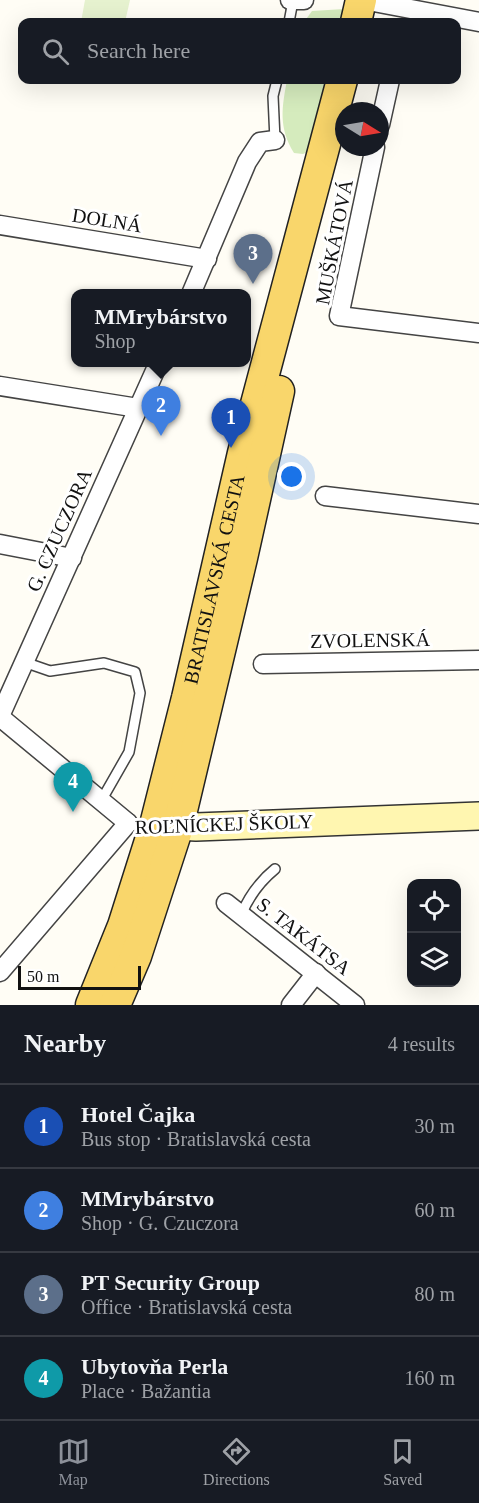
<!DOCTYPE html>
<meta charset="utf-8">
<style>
:root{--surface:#171b24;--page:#242831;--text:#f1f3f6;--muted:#9ea1a6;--line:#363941;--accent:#8c9099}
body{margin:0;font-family:Georgia,serif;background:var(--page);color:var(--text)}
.controls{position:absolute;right:18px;bottom:18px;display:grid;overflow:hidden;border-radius:12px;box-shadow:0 6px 24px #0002}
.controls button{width:54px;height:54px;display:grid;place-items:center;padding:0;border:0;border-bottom:2px solid var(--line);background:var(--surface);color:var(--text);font:30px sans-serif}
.compass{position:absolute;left:335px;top:102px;width:54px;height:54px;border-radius:50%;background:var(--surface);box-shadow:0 6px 24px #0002;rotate:101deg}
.scale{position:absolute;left:18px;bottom:15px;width:123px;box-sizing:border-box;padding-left:6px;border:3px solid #111;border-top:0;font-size:16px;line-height:21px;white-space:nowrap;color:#111;-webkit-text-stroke:4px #fff;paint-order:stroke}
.you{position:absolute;left:292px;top:477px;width:21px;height:21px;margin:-15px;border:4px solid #fff;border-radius:50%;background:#1a73e8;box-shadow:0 0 0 9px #1a73e833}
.badge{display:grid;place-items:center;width:39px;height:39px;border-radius:50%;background:var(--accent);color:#fff;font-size:20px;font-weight:700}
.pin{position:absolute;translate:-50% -50px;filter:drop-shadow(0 2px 3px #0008)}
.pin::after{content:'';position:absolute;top:32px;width:21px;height:18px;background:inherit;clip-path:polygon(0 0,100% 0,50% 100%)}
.popup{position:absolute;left:71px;top:289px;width:180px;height:78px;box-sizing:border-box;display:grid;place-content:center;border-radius:12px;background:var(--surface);filter:drop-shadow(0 2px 4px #0005);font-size:20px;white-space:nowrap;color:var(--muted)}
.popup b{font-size:22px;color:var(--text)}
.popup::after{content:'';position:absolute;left:50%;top:100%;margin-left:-12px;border:12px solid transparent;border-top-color:var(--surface)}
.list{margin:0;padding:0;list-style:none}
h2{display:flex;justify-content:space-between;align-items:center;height:78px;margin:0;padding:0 24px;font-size:26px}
h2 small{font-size:20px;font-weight:400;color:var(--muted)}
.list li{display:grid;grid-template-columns:39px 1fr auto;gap:18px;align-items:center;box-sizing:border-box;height:84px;padding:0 24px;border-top:2px solid var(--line)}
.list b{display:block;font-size:22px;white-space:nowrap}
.list p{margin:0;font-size:20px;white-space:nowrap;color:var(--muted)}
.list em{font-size:20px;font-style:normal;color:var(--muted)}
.icon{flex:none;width:33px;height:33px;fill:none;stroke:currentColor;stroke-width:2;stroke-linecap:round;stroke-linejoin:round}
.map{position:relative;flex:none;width:479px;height:1005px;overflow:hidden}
.search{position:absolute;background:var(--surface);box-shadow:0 6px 24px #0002;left:18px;right:18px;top:18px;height:66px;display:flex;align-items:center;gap:15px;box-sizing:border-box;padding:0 21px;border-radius:12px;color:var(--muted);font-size:22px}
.sheet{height:414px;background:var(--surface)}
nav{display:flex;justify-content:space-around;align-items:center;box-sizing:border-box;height:84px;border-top:2px solid var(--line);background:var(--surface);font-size:16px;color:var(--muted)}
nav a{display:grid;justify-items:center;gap:3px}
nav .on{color:var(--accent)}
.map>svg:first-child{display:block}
</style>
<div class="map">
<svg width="479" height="1005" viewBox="0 0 479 1005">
<rect width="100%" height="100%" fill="#fffdf5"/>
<g fill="#d5ebbd">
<path d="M344,9l-3,13h-37l8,-11z"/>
<path d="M287,80h42l-17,70 -9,4 -9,-1c-16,-26 -12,-46 -7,-73z"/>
</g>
<path fill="#e6f2cf" d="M85,0h45l-5,22h-44z"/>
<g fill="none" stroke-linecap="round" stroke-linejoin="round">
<g stroke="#444" stroke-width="12">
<g id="lane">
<path d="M289,22l4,-21"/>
<path d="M275,140l-2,-44 4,-16"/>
<path d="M24,662l26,9 54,-8 31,9 5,21 -11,59 -28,49"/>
<path d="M241,915c8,-19 18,-33 34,-46"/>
</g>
</g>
<g stroke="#444" stroke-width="21">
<g id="street">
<path d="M290,0h14"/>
<path d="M363,0l116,22"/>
<path d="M380,125l10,-45"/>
<path d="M375,147l-36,169 140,17"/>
<path d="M0,225l207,34"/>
<path d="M191,294l56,-132 13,-20 15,-2"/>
<path d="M0,386l138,22"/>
<path d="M325,496l154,18"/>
<path d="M0,544l72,14"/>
<path d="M263,664l216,-4"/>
<path d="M0,716l159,-354"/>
<path d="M0,717l128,106"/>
<path d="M226,903l129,102"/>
<path d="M0,972l128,-149"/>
<path d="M291,1005l25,-32"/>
</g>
</g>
<g stroke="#333" stroke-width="30">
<path id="secondary" d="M156,825l40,2 283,-11"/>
</g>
<g stroke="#222" stroke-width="33">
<g id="primary">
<path d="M356,22l5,-22"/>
<path id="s1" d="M91,1005l32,-79 32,-101 32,-127 56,-245 99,-373"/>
<path d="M115,1005l21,-49 42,-129 64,-269 37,-167"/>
</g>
</g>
<use href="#lane" stroke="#fff" stroke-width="9"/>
<use href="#street" stroke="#fff" stroke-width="18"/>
<use href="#secondary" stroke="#fff6b0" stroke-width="27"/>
<use href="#primary" stroke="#f9d66b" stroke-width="30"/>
</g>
<g text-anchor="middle" stroke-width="6" stroke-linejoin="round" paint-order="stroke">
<g font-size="20" fill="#111" stroke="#fff">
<text transform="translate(107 220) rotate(9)" y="7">DOLNÁ</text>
<text transform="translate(334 242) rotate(-79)" y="7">MUŠKÁTOVÁ</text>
<text transform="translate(59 530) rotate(-66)" y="7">G. CZUCZORA</text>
<text dy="7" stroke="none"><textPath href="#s1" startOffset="444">BRATISLAVSKÁ CESTA</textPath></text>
<text transform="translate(370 640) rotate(-1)" y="7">ZVOLENSKÁ</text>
<text transform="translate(224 824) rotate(-2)" y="7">ROĽNÍCKEJ ŠKOLY</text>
<text transform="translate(304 936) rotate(38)" y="7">S. TAKÁTSA</text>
</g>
</g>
</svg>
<div class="controls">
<button><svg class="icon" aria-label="locate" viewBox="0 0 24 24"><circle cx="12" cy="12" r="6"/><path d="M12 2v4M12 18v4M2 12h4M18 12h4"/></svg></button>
<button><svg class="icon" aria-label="layers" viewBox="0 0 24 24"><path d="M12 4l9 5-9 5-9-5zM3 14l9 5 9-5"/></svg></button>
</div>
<svg class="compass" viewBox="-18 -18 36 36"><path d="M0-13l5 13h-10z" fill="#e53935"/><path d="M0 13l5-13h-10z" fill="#9ea1a6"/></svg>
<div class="scale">50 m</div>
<div class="you"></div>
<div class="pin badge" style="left:231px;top:448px;background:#1a4fb4">1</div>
<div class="pin badge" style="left:161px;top:436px;background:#3f7fe0">2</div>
<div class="popup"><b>MMrybárstvo</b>Shop</div>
<div class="pin badge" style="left:253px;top:284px;background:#5c6f8a">3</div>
<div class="pin badge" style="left:73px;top:812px;background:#0f9aa8">4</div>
<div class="search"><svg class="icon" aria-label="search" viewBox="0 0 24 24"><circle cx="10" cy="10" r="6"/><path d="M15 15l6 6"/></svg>Search here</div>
</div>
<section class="sheet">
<h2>Nearby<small>4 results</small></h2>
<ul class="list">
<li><span class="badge" style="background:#1a4fb4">1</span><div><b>Hotel Čajka</b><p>Bus stop · Bratislavská cesta</p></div><em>30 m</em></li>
<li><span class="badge" style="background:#3f7fe0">2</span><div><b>MMrybárstvo</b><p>Shop · G. Czuczora</p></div><em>60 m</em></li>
<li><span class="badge" style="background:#5c6f8a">3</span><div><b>PT Security Group</b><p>Office · Bratislavská cesta</p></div><em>80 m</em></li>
<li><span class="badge" style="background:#0f9aa8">4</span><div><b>Ubytovňa Perla</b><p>Place · Bažantia</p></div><em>160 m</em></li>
</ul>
</section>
<nav>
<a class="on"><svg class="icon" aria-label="map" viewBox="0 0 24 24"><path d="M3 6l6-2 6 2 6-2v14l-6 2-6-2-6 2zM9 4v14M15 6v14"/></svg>Map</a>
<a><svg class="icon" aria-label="directions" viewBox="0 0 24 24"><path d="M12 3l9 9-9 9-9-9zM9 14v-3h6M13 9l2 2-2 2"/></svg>Directions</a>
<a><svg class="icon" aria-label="saved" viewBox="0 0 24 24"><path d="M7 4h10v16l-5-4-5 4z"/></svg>Saved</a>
</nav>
